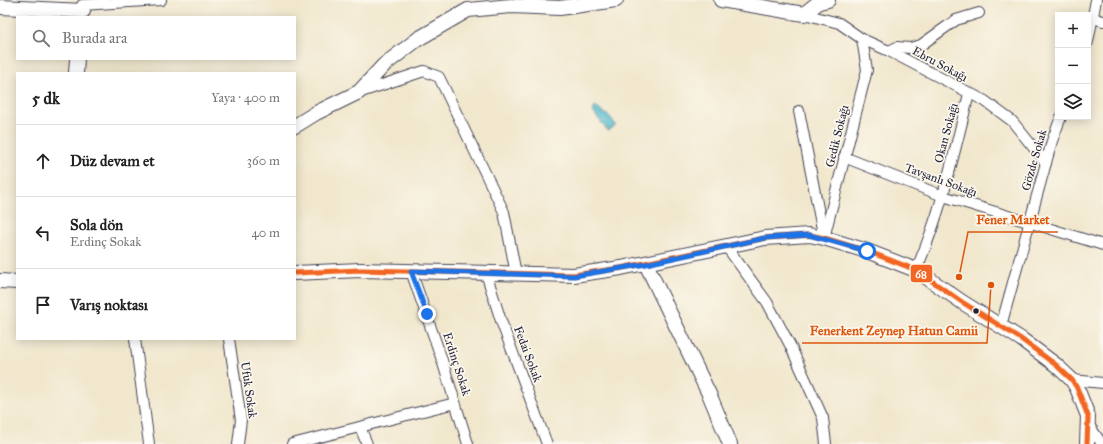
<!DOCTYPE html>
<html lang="tr">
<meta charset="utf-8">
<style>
:root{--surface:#fff;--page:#f2f2f2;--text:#222;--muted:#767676;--line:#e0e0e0}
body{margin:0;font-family:"IM FELL Great Primer",serif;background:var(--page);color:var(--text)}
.controls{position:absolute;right:12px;top:12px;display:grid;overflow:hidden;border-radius:0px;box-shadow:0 2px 10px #0003}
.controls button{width:36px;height:36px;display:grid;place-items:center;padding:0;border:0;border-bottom:1px solid var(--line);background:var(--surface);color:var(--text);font:20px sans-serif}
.stop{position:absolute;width:12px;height:12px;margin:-9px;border:3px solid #1a73e8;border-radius:50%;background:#fff}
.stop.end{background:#1a73e8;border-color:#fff;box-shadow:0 1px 4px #0008}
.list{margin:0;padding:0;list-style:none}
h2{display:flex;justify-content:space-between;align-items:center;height:52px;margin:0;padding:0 16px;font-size:17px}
h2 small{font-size:13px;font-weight:400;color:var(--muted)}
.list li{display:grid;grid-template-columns:26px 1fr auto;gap:12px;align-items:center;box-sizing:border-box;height:72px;padding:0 16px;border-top:1px solid var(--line)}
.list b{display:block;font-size:15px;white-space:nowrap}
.list p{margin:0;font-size:13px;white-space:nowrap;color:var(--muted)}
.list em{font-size:13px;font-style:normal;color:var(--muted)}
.icon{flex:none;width:22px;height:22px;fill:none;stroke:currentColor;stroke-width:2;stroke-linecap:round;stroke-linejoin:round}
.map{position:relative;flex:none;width:1103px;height:444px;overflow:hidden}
.search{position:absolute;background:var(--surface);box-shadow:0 2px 10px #0003;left:16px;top:16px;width:280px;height:44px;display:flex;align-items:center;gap:10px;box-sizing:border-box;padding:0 14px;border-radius:0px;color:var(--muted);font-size:15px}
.panel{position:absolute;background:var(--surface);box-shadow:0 2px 10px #0003;left:16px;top:72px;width:280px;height:268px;border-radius:0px}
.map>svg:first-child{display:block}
</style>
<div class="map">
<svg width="1103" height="444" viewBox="0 0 1103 444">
<rect width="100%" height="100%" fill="#fbf7ec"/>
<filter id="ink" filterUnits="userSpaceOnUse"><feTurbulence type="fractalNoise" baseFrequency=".025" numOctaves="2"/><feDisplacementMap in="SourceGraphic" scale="8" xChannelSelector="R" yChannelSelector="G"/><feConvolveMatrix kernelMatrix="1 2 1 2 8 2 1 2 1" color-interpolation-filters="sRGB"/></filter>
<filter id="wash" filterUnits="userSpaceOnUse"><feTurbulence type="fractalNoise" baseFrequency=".012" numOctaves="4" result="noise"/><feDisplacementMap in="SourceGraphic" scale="16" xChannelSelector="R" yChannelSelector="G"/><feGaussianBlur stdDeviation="0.9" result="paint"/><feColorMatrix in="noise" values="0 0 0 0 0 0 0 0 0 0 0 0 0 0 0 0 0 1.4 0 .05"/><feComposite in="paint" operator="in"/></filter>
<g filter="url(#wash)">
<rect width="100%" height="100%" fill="#f1e7cd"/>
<path fill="#4cb5c9" stroke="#376c82" d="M595,106l15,11 6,8 -8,6 -15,-19z"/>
</g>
<g filter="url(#ink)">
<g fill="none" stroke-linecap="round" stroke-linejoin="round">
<g stroke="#414051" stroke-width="12">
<g id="street">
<path d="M82,5l79,-5"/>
<path d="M804,14l35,9 23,16 27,12 96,50 27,20 34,42"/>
<path d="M1093,18l10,3"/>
<path d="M1088,42l8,-42"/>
<path d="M889,51l8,-4 13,1 11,-3 35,-25 23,-7"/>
<path d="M361,92l63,-21 15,6 65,135 12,62"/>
<path d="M799,111l24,123"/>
<path d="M844,157l99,39 160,49"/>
<path d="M824,238l43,-168 -5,-31"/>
<path d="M726,246l41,56 23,43 33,73 3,26"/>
<path d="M916,270c25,-56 38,-117 53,-176"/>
<path d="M411,271l30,86 27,87"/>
<path d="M486,273l15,48 46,123"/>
<path d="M1001,326l51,-185 9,-24"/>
<path d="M135,339l14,105"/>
<path d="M229,339l12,81 -3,24"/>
<path d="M1072,380l31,3"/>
<path d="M1088,424l14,20"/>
<path d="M360,427l7,17"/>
<path d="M292,444l163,-41"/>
</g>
</g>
<g stroke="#414051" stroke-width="16">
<g id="secondary">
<path d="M721,0l83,14 15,-12 9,-2"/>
<path d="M0,7l83,4"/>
<path d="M76,73l1,-14"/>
<path d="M295,126l21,-13 43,-21 25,-27 34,-26 50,-29 43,-4 49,2 56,-8"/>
<path d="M646,264l64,132 20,48"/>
<path d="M295,273l65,-3 214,5 47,-7 144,-30 44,-3 15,3 43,13 49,19 46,32 59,37 35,26 16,15 5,8 11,28 -1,28"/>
<path d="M0,281l17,1"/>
</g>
</g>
<use href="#street" stroke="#fff" stroke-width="10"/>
<use href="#secondary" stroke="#fff" stroke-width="14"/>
<g stroke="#fbf7ec" stroke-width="8">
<path id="bus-1" d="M295,273l65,-3 214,5 47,-7 144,-30 44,-3 15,3 43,13 49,19 46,32 59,37 35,26 16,15 5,8 11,28 -1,28"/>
</g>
<use href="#bus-1" stroke="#f26522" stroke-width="5"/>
</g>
</g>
<g fill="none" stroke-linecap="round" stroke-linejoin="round" filter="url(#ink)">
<path stroke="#1a73e8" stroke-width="5" d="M427,314l-16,-43 163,5 72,-12 119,-26 44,-3 58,16"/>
</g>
<circle fill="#22223b" stroke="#fbf7ec" stroke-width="1.5" cx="976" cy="311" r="3.5"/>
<g text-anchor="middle" stroke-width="3.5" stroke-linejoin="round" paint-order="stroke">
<g font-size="12" fill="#22223b" stroke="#fbf7ec">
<text transform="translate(940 64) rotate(28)" y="4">Ebru Sokağı</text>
<text transform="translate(946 133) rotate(-75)" y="4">Okan Sokağı</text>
<text transform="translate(837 136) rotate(-76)" y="4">Gedik Sokağı</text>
<text transform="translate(1034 160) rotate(-74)" y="4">Gözde Sokak</text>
<text transform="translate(941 180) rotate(20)" y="4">Tavşanlı Sokağı</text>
<text transform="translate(528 354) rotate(69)" y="4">Fedai Sokak</text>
<text transform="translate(457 364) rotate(72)" y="4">Erdinç Sokak</text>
<text transform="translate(249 390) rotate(82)" y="4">Ufuk Sokak</text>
</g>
</g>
<path fill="none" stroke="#de560e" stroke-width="1.5" d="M959 277L968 232H1058M991 285L987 343H802"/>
<g fill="#de560e" stroke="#fbf7ec" stroke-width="1.5">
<circle cx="959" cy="277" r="4"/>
<circle cx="991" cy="285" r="4"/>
</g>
<g font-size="13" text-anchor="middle" font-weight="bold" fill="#de560e" stroke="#fbf7ec" stroke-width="3.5" stroke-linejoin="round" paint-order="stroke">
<text x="1013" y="224">Fener Market</text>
<text x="894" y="335">Fenerkent Zeynep Hatun Camii</text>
</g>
<rect stroke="#fbf7ec" stroke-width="1.5" x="910" y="264" width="23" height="19" rx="4" fill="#f26522"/>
<g font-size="11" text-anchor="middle" font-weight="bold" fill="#fff">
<text x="921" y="278">68</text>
</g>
</svg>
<div class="controls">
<button>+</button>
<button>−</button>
<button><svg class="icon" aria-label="layers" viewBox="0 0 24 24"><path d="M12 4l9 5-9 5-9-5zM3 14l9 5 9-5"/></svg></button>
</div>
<div class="stop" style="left:867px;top:251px"></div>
<div class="stop end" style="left:427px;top:314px"></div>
<div class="search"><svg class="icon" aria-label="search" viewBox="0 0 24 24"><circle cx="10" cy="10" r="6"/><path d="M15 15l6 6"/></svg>Burada ara</div>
<section class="panel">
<h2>5 dk<small>Yaya · 400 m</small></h2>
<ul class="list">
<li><svg class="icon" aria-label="ahead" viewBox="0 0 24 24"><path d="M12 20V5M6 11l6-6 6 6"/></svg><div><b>Düz devam et</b></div><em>360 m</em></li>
<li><svg class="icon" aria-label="left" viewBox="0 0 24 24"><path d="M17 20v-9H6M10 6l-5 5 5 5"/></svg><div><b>Sola dön</b><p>Erdinç Sokak</p></div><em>40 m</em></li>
<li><svg class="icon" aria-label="arrive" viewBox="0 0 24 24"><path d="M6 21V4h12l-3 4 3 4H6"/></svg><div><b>Varış noktası</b></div></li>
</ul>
</section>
</div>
